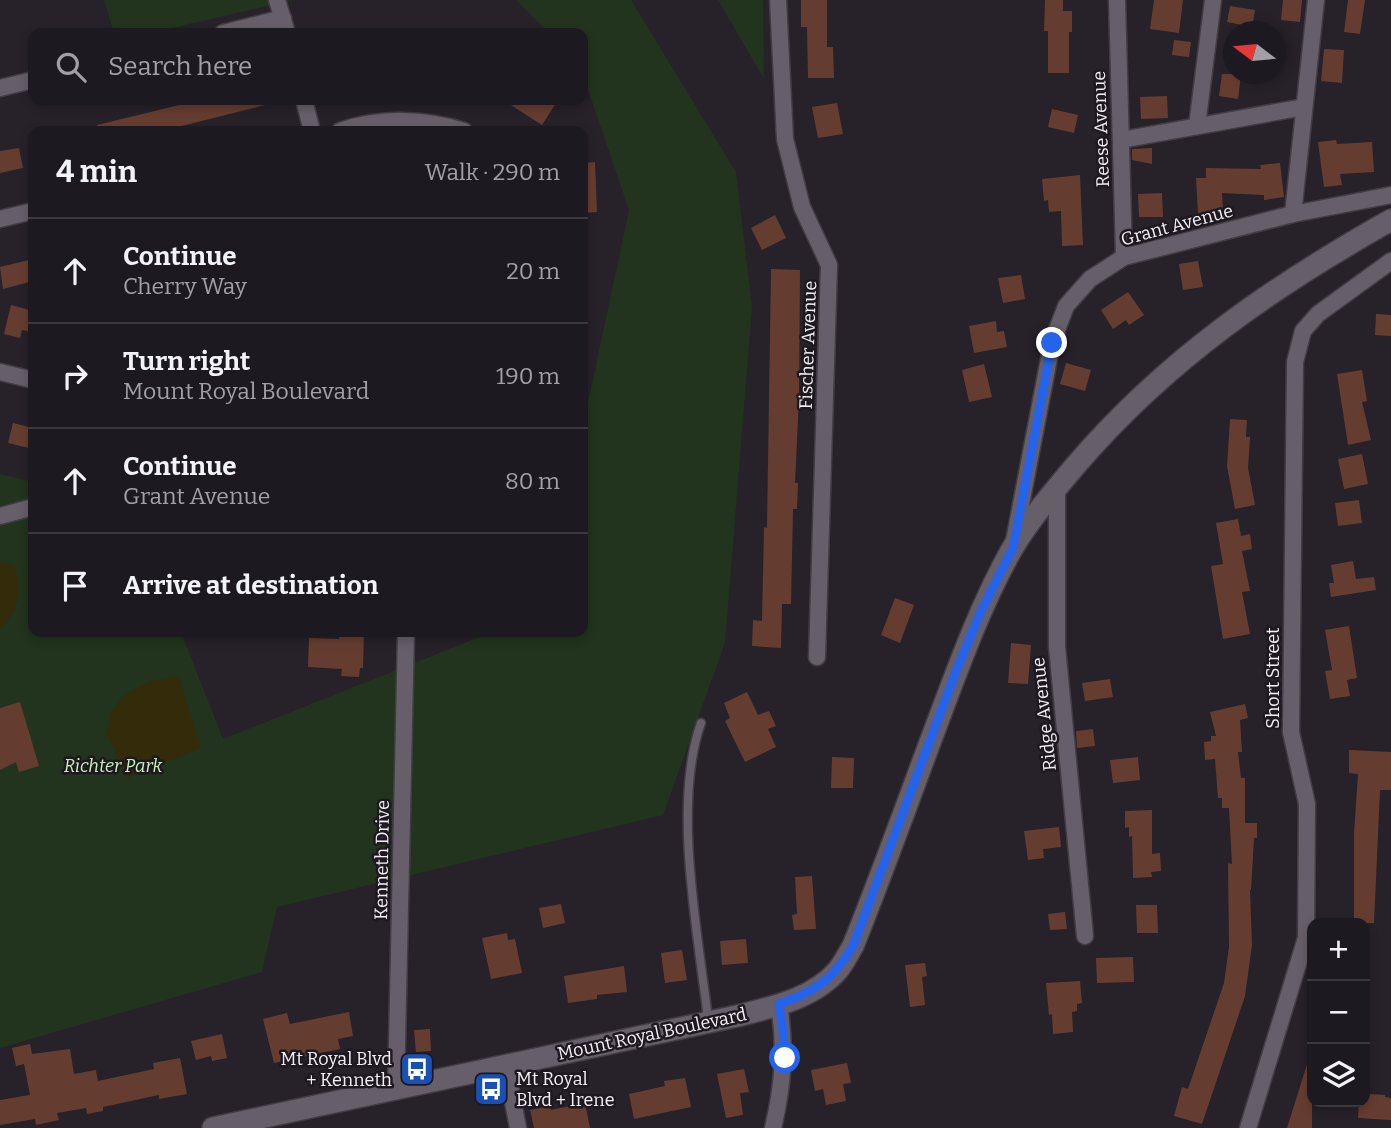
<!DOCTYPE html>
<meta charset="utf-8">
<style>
:root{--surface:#1d1920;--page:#252229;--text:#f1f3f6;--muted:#a0a0a5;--line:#3b383e}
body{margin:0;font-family:Bitter,serif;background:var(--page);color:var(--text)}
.controls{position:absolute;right:21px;bottom:21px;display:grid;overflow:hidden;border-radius:14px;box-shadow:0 4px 10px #0003}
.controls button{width:63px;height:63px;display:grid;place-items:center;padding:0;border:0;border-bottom:2px solid var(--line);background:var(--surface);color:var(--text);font:35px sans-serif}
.compass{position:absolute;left:1223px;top:21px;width:63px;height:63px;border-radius:50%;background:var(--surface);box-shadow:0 4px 10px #0003;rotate:286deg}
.stop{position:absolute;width:21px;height:21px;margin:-16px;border:5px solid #2563eb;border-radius:50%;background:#fff}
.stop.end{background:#2563eb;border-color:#fff;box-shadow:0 2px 7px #0008}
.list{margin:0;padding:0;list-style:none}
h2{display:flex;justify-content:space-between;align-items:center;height:91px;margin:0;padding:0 28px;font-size:30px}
h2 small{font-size:23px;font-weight:400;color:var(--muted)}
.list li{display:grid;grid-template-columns:46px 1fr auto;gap:21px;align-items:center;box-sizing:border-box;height:105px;padding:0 28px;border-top:2px solid var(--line)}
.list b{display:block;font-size:26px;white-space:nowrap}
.list p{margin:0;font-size:23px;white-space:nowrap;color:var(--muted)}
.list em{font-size:23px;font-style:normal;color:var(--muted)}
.icon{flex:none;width:38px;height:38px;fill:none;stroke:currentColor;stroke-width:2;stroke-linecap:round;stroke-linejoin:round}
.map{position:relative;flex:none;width:1391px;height:1128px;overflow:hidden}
.search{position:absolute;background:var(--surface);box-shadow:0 4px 10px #0003;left:28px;top:28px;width:560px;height:77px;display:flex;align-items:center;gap:18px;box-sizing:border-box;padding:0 24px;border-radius:14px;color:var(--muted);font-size:26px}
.panel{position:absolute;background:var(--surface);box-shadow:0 4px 10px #0003;left:28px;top:126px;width:560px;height:511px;border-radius:14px}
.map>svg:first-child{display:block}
</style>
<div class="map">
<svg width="1391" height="1128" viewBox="0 0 1391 1128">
<rect width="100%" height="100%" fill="#27212a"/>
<g fill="#22341d">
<path d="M104,0h189l-142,33h-37z"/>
<path d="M516,0h115l105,172 16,135 -27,336 -62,172 -386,92 -15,65 -262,76v-574l33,8v150h148l42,107 269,-107h91v-206l46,-216 -46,-135v-42h-34z"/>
<path d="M718,0h45l1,79z"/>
</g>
<g fill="#332b09">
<path d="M0,562l14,3c7,23 7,46 -14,63z"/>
<path d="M178,676l23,72 -74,30 -21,-46 5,-18 12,-18 27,-15z"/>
</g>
<g fill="#653d30">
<path d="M801,0h26v47h6l1,31h-26l-1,-51h-6z"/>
<path d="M1045,0h18v11h9v21h-3v41h-21v-42h-4z"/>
<path d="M1154,0h29l-4,33 -29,-4z"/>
<path d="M1283,0h19l-2,22 -19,-2z"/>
<path d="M1348,0h17l-5,34 -16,-2z"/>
<path d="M1230,6l25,4 -3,17 -25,-5z"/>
<path d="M1174,40l17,2 -2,15 -17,-2z"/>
<path d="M1324,49l20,1 -2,33 -21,-2z"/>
<path d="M1222,74h19l-3,25 -19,-3z"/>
<path d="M1167,96l1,22 -27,1 -1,-22z"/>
<path d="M200,100h64l1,5 -95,24 1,2h-73l-1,-6z"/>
<path d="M503,100h55l-16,25z"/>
<path d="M837,103l6,31 -25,4 -6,-31z"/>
<path d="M1052,109l26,6 -4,18 -26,-6z"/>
<path d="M1336,140l1,4 35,-2 2,30 -34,2 2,11 -18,2 -6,-45z"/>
<path d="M19,148l4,20 -23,5v-22z"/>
<path d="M1152,148v16l-20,-4v-11z"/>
<path d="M595,162l2,50 -14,1v-50z"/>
<path d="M1280,163l4,34 -20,3v-5l-42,-2 1,19 -25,1 -2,-35h10v-10l55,1 -1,-4z"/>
<path d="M1080,175l3,70 -21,1 -1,-35 -12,1 -1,-12 -4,1 -2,-22z"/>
<path d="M1162,193l1,24h-24l-1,-23z"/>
<path d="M775,215l11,23 -24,12 -11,-22z"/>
<path d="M33,259v22l-30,8 -3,-22z"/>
<path d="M1198,261l5,26 -20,3 -4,-26z"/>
<path d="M771,269l29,1 -1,127 -4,86h3l-1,26h-4l-2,95h-9l-1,44 -29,-2 1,-26 9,1 2,-94 3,1z"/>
<path d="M1021,275l4,24 -22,4 -5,-25z"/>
<path d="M1128,292l16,23 -15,10 -3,-5 -13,9 -12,-19z"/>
<path d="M11,305l22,6v21l-11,-2 -2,8 -16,-4z"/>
<path d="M1376,314l15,1v21l-16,-1z"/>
<path d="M996,321l1,11 7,-1 3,16 -33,6 -5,-27z"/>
<path d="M1066,363l25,7 -6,21 -25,-7z"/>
<path d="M984,364l8,33 -23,5 -7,-32z"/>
<path d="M1362,370l5,31 -5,1 9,38 -23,5 -11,-71z"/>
<path d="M1230,419l17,1 -1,17h4l-2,31 7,37 -20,4 -8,-43z"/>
<path d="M13,423l20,5v21l-25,-6z"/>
<path d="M1362,454l6,30 -24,5 -6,-30z"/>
<path d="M1359,500l3,23 -24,3 -3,-23z"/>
<path d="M1238,519l3,17 9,-2 2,15 -10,2 8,40 -8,1 8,42 -27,5 -12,-73 12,-2 -7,-41z"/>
<path d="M1353,561l3,18 18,-2 2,13 -45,7 -2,-14h5l-3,-18z"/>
<path d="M895,598l19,7 -14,38 -19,-8z"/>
<path d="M1349,626l8,52 -10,2 3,16 -20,3 -5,-28 7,-1 -7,-40z"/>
<path d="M340,632h24l-1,36h-3l-1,9 -18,-1 1,-7 -34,-2 1,-29 30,1z"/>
<path d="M1011,643l20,2 -3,39 -20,-1z"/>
<path d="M1110,679l3,18 -28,4 -3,-18z"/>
<path d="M747,692l11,23 11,-4 7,15 -8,3 8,18 -31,15 -20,-41 5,-3 -6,-15z"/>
<path d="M20,702l19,64 -20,6 -3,-10 -16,8v-62z"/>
<path d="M1245,704l3,14 -8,2 2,32h-4l3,26h4v45h12v15h-3l-3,52h-1l2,55 -7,51 -43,128 -28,-8 8,-29 6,2 36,-106 5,-36 -1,-84 4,1 -3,-56h-7v-10h-4l-3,-39 -10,1 -1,-18 7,-1v-5h5l-6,-24z"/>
<path d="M1093,729l2,17 -18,2 -1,-17z"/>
<path d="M1349,750l42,2v38h-11l-6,133h-20v-89l4,-60 -9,-1z"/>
<path d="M832,757l22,1 -1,30h-22z"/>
<path d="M1138,757l2,23 -27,3 -3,-23z"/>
<path d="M1152,810v44l8,-1 1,18 -10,1 1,5 -19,1 -1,-42 -3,1v-10l-4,1v-17z"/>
<path d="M1059,827l2,20 -18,2 1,9 -16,2 -4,-29z"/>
<path d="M812,876l4,53 -22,1 -2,-15 5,-1 -2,-37z"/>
<path d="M561,904l4,19 -22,5 -4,-20z"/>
<path d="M1136,905h21l1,28h-21z"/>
<path d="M1065,912l2,17 -17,1 -2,-16z"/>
<path d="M507,933l1,7 7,-1 7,34 -31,6 -9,-41z"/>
<path d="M746,939l2,24 -26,2 -2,-24z"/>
<path d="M682,950l5,30 -22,3 -4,-30z"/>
<path d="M1133,957l1,25 -37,1 -1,-25z"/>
<path d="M925,963l2,13 -5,1 3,28 -15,2 -5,-42z"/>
<path d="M624,966l3,26 -30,3v4l-29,4 -4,-27z"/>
<path d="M1080,981l2,22 -5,1v7l-5,1 1,20 -20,2 -1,-20 -3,1 -3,-32z"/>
<path d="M349,1012l4,24 -15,3 2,10 -66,14 -11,-44 24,-6 3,11z"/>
<path d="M430,1029l1,22 -15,1 -2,-22z"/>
<path d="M222,1034l5,24 -15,3 -1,-5 -15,4 -5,-19z"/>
<path d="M30,1044l2,10 38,-5 4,25 22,-4 2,11 56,-12 -1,-6 27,-5 7,36 -28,5v-4l-56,12v4l-16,3 -1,-6 -29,5 2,7 -23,5 -1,-6 -35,6v-25l30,-5 -6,-31 -8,2 -4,-18z"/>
<path d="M1309,1058l3,1v69h-25z"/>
<path d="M847,1063l4,20 -8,1 3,17 -20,4 -3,-16 -8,2 -4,-21z"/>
<path d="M744,1069l5,23 -9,1 3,22 -17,3 -9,-44z"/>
<path d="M685,1078l6,29 -57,12 -5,-25 36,-8 -1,-5z"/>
<path d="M1368,1094l17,1v2l6,1v22l-33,-2 1,-16 8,-2z"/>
<path d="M585,1103l5,25h-56l-4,-18 21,-4v4z"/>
</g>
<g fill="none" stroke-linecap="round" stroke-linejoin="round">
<g stroke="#423d44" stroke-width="11">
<path id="service" d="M701,723c-29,81 -3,210 7,296"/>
</g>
<g stroke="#423d44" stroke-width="19">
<g id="minor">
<path d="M277,0l10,33"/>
<path d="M778,0l7,139 17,68 27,58 -12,392"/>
<path d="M1117,0l7,257"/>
<path d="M223,33l60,-15"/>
<path d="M0,88l33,-8"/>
<path d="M304,100l8,31"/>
<path d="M1197,126l16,-126"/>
<path d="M340,131c40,-14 84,-13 124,0"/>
<path d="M1121,140l183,-33"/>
<path d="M1293,214l23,-214"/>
<path d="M0,219l33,-8"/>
<path d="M0,372l33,8"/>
<path d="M1057,487v160l28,289"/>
<path d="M0,516l33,-9"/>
<path d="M1014,541l38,-198 14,-37 24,-27 34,-22 169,-43 98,-19"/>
<path d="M506,1065l12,63"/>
<path d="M396,1089l10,-457"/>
<path d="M773,1128c10,-42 13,-80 6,-123"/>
<path d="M1248,1128l58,-190 1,-134 -16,-72 4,-370 8,-31 15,-17 73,-53"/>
</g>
</g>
<g stroke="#423d44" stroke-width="24">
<path id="secondary" d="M213,1128l524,-112c35,-9 76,-17 101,-46 6,-7 10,-16 15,-24 29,-72 55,-145 82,-217 23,-61 45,-123 77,-180 18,-30 42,-58 64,-84 90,-105 196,-178 315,-245"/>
</g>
<use href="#service" stroke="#665f69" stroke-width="8"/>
<use href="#minor" stroke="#665f69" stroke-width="16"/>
<use href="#secondary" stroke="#665f69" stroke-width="21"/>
</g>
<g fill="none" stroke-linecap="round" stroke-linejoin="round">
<path stroke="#2563eb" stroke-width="9" d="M785,1058l-2,-27 -4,-27c37,-13 53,-24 74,-58l103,-275 25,-60 32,-63 39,-205"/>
</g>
<defs>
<g id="bus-square" transform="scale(1.75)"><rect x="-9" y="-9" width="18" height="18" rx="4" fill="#1a4fb4" stroke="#1e1820"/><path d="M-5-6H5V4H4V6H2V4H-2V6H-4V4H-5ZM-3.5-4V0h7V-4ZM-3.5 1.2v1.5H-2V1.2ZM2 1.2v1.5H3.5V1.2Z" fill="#fff"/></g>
</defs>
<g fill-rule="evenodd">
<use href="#bus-square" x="417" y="1069"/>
<use href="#bus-square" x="491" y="1089"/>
</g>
<g text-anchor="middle" stroke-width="5" stroke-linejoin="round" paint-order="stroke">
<g font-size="18" fill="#f3eff5" stroke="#1e1820">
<text transform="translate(1101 129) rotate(-92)" y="6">Reese Avenue</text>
<text transform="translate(1177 225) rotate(-15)" y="6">Grant Avenue</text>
<text transform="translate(808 345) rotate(-88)" y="6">Fischer Avenue</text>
<text transform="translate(1273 678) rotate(-90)" y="6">Short Street</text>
<text transform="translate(1044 714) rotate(-96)" y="6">Ridge Avenue</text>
<text transform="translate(382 860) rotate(-89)" y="6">Kenneth Drive</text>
<text transform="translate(652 1034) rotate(-12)" y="6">Mount Royal Boulevard</text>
</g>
<g font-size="18" font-style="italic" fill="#c6f3b8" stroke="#1e1820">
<text x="113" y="772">Richter Park</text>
</g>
<g font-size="18" fill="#f3eff5" stroke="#1e1820" text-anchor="end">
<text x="392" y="1065">Mt Royal Blvd<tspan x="392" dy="21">+ Kenneth</tspan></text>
<text x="516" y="1085" text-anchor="start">Mt Royal<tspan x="516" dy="21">Blvd + Irene</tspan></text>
</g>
</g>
</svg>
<div class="controls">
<button>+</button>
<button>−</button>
<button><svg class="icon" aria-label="layers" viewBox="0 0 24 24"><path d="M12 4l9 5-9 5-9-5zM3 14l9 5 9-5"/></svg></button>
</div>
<svg class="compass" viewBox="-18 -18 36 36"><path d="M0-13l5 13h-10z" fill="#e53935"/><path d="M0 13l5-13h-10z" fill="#a0a0a5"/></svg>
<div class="stop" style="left:785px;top:1058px"></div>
<div class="stop end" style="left:1052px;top:343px"></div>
<div class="search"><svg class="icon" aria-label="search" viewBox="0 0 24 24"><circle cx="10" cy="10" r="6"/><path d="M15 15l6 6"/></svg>Search here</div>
<section class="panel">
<h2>4 min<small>Walk · 290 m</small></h2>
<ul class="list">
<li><svg class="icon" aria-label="ahead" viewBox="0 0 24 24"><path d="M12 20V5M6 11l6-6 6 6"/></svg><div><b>Continue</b><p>Cherry Way</p></div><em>20 m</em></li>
<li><svg class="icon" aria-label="right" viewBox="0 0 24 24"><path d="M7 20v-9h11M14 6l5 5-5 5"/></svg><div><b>Turn right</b><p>Mount Royal Boulevard</p></div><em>190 m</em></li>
<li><svg class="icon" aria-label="ahead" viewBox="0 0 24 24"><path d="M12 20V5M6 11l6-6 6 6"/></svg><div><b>Continue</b><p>Grant Avenue</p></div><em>80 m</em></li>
<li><svg class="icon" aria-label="arrive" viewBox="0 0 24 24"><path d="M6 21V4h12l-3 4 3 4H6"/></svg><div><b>Arrive at destination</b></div></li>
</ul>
</section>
</div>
